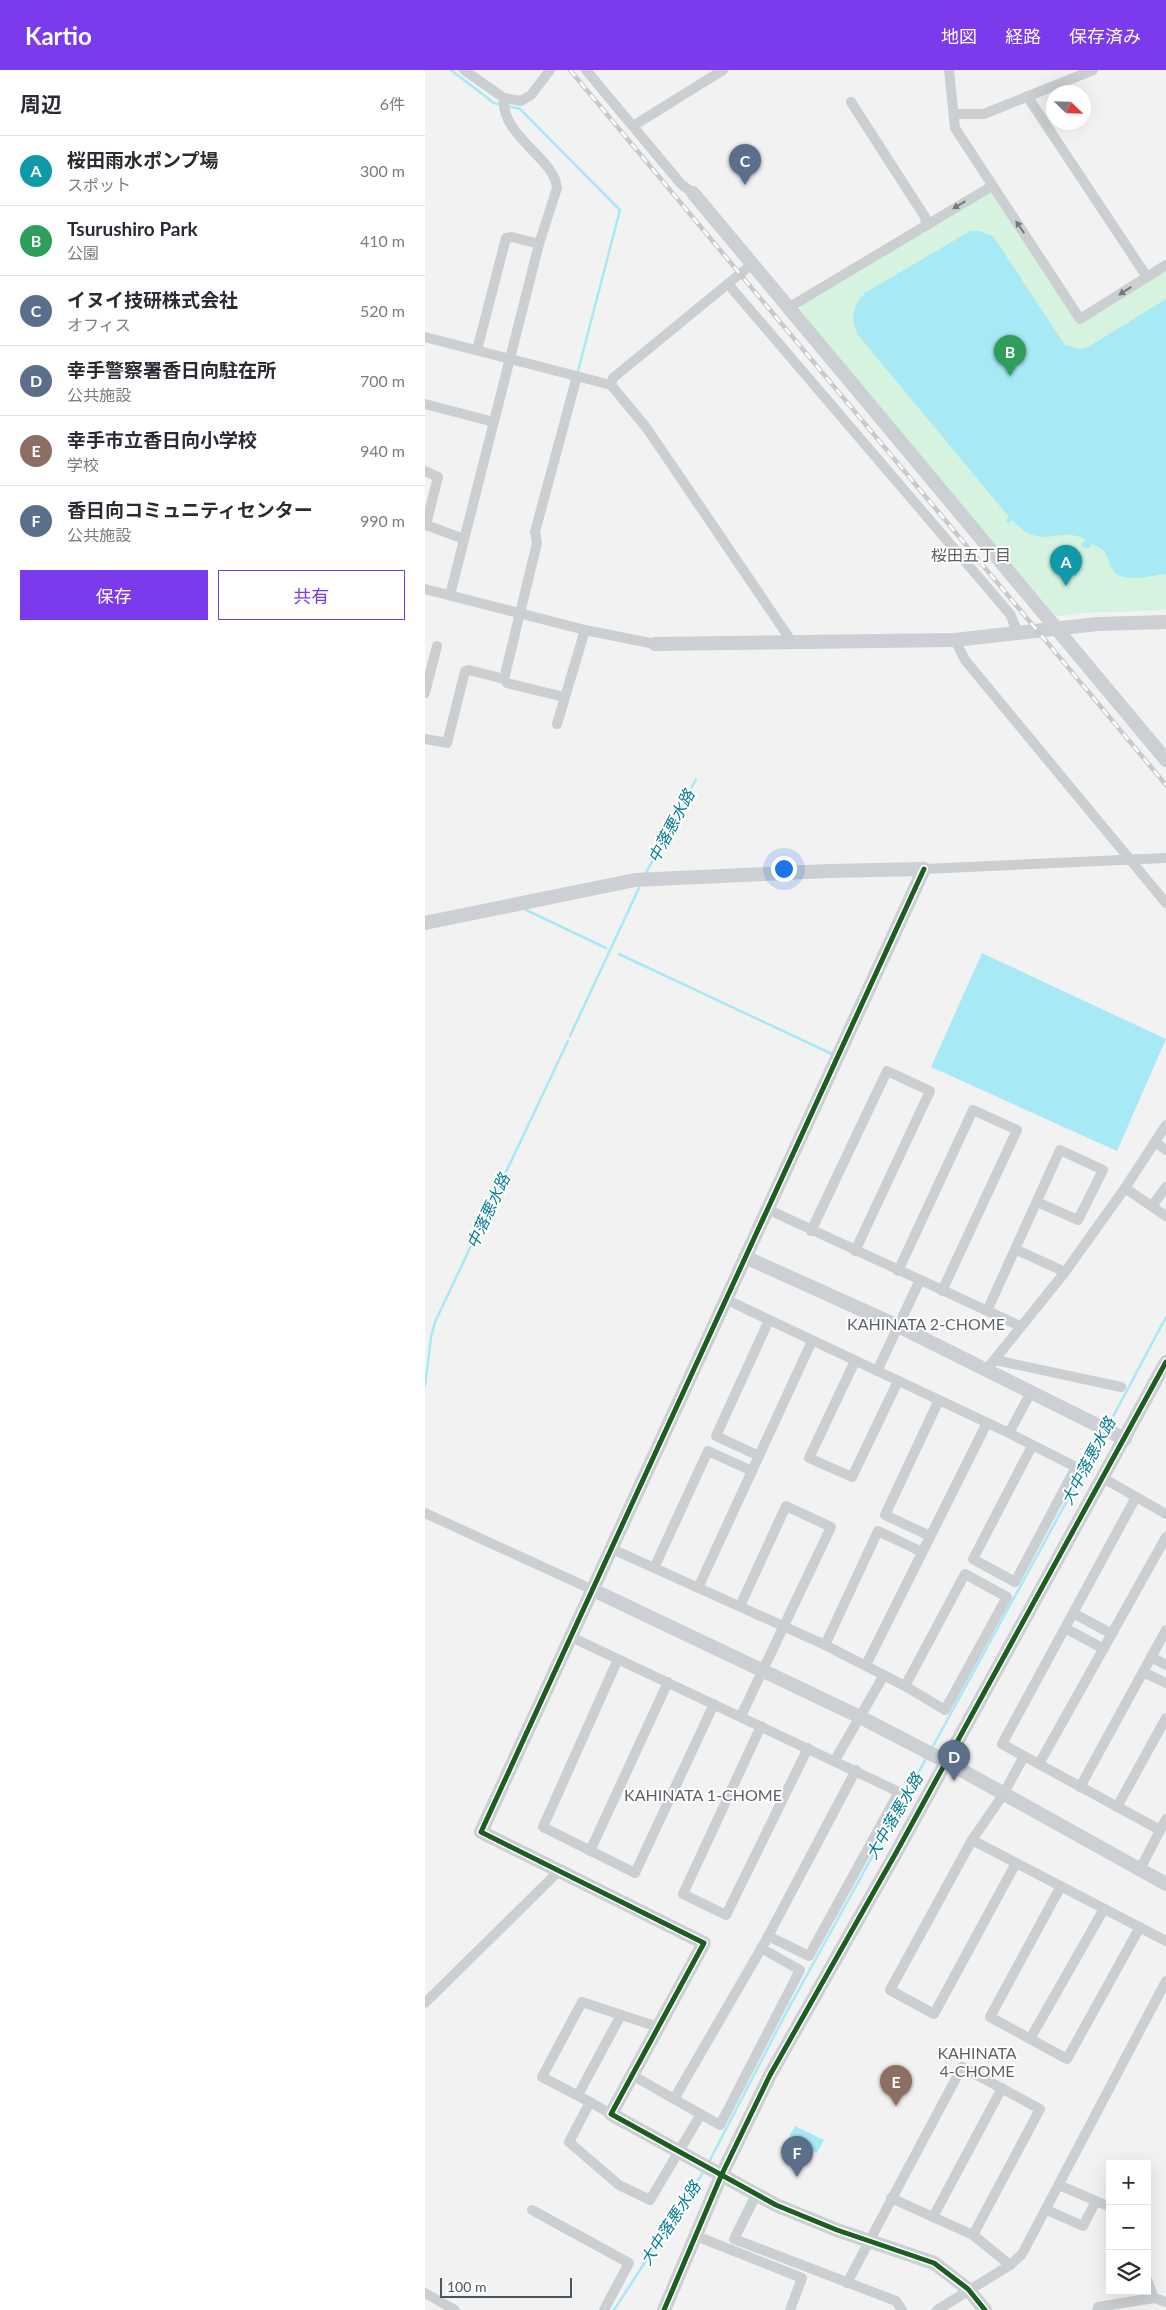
<!DOCTYPE html>
<html lang="ja">
<meta charset="utf-8">
<style>
:root{--surface:#fff;--page:#f7f7f7;--text:#2b2b33;--muted:#7c7c81;--line:#e1e1e2;--accent:#7c3aed}
body{margin:0;font-family:Lato,"Noto Sans JP",sans-serif;background:var(--page);color:var(--text)}
.controls{position:absolute;right:15px;bottom:15px;display:grid;overflow:hidden;border-radius:0px;box-shadow:0 5px 20px #0002}
.controls button{width:45px;height:45px;display:grid;place-items:center;padding:0;border:0;border-bottom:1px solid var(--line);background:var(--surface);color:var(--text);font:25px sans-serif}
.compass{position:absolute;left:621px;top:15px;width:45px;height:45px;border-radius:50%;background:var(--surface);box-shadow:0 5px 20px #0002;rotate:113deg}
.scale{position:absolute;left:15px;bottom:12px;width:132px;box-sizing:border-box;padding-left:5px;border:2px solid #475661;border-top:0;font-size:14px;line-height:18px;white-space:nowrap;color:#475661;-webkit-text-stroke:4px #fff;paint-order:stroke}
.you{position:absolute;left:358px;top:798px;width:18px;height:18px;margin:-12px;border:4px solid #fff;border-radius:50%;background:#1a73e8;box-shadow:0 0 0 8px #1a73e833}
.badge{display:grid;place-items:center;width:32px;height:32px;border-radius:50%;background:var(--accent);color:#fff;font-size:16px;font-weight:700}
.pin{position:absolute;translate:-50% -41px;filter:drop-shadow(0 1px 2px #0008)}
.pin::after{content:'';position:absolute;top:26px;width:18px;height:15px;background:inherit;clip-path:polygon(0 0,100% 0,50% 100%)}
.list{margin:0;padding:0;list-style:none}
h2{display:flex;justify-content:space-between;align-items:center;height:65px;margin:0;padding:0 20px;font-size:21px}
h2 small{font-size:16px;font-weight:400;color:var(--muted)}
.list li{display:grid;grid-template-columns:32px 1fr auto;gap:15px;align-items:center;box-sizing:border-box;height:70px;padding:0 20px;border-top:1px solid var(--line)}
.list b{display:block;font-size:19px;white-space:nowrap}
.list p{margin:0;font-size:16px;white-space:nowrap;color:var(--muted)}
.list em{font-size:16px;font-style:normal;color:var(--muted)}
.actions{display:flex;gap:10px;padding:15px 20px}
.actions a{flex:1;padding:11px 0;border:1px solid var(--accent);border-radius:0px;text-align:center;font-size:18px;color:var(--accent)}
.actions .main{background:var(--accent);color:#fff}
.icon{flex:none;width:28px;height:28px;fill:none;stroke:currentColor;stroke-width:2;stroke-linecap:round;stroke-linejoin:round}
.map{position:relative;flex:none;width:741px;height:2240px;overflow:hidden}
header{display:flex;align-items:center;gap:30px;box-sizing:border-box;height:70px;padding:0 25px;background:var(--accent);color:#fff}
header strong{font-size:24px}
nav{display:flex;gap:28px;margin-inline-start:auto;font-size:18px}
main{display:flex}
aside{flex:1;background:var(--surface)}
.map>svg:first-child{display:block}
</style>
<header>
<strong>Kartio</strong>
<nav><a>地図</a><a>経路</a><a>保存済み</a></nav>
</header>
<main>
<aside>
<h2>周辺<small>6件</small></h2>
<ul class="list">
<li><span class="badge" style="background:#0f9aa8">A</span><div><b>桜田雨水ポンプ場</b><p>スポット</p></div><em>300 m</em></li>
<li><span class="badge" style="background:#2e9e5b">B</span><div><b>Tsurushiro Park</b><p>公園</p></div><em>410 m</em></li>
<li><span class="badge" style="background:#5c6f8a">C</span><div><b>イヌイ技研株式会社</b><p>オフィス</p></div><em>520 m</em></li>
<li><span class="badge" style="background:#5c6f8a">D</span><div><b>幸手警察署香日向駐在所</b><p>公共施設</p></div><em>700 m</em></li>
<li><span class="badge" style="background:#8d6e63">E</span><div><b>幸手市立香日向小学校</b><p>学校</p></div><em>940 m</em></li>
<li><span class="badge" style="background:#5c6f8a">F</span><div><b>香日向コミュニティセンター</b><p>公共施設</p></div><em>990 m</em></li>
</ul>
<div class="actions"><a class="main">保存</a><a>共有</a></div>
</aside>
<div class="map">
<svg width="741" height="2240" viewBox="0 0 741 2240">
<rect width="100%" height="100%" fill="#f3f2f2"/>
<path fill="#d5f3de" d="M564,121l4,1 87,132 86,-56v342l-84,3 -23,3 -5,-2 -255,-303 2,-6z"/>
<g fill="#a7e9f4">
<path d="M545,161h9l14,5 72,109 14,4 9,-2 78,-48v275c-13,1 -45,10 -53,-4 -8,-15 -3,-18 -21,-26l-4,5 -7,-3 4,-7c-28,-14 -42,14 -73,-19l-4,3 -2,-3 3,-3 -151,-182c-8,-17 -6,-28 7,-42z"/>
<path d="M652,486l6,4 -7,17 -11,-6z"/>
<path d="M557,883l184,86 -49,112 -186,-84z"/>
<path d="M370,2056l29,14 -7,13 -29,-14z"/>
</g>
<g fill="none" stroke-linecap="round" stroke-linejoin="round">
<g stroke="#a7e9f4" stroke-width="2.5">
<path d="M26,0l43,33 9,2"/>
<path d="M83,36l12,3 100,101 -42,161"/>
<path d="M221,803l50,-94"/>
<path d="M101,840l80,38"/>
<path d="M194,884l215,101"/>
<path d="M145,966l69,-148"/>
<path d="M0,1316l6,-49 4,-15 133,-281"/>
<path d="M683,1356l58,-109"/>
<path d="M507,1678l172,-315"/>
<path d="M284,2092l77,-149 141,-256"/>
<path d="M189,2240l90,-139"/>
</g>
<g stroke="#cbcfd2" stroke-width="10">
<path d="M39,0l40,28 17,3 10,-6 19,-25"/>
<path d="M161,0l95,114 12,9"/>
<path d="M524,0l6,58 125,191 86,-54"/>
<path d="M602,26l120,181"/>
<path d="M426,32l74,115 1,6"/>
<path d="M530,44h29l109,-44"/>
<path d="M208,56l90,-56"/>
<path d="M303,214l282,330 8,19"/>
<path d="M363,238l204,-122"/>
<path d="M0,267l186,48 34,41 20,29 127,187"/>
<path d="M52,280l29,-112 6,-1 27,7"/>
<path d="M186,315l2,-7 139,-114"/>
<path d="M0,334l69,18"/>
<path d="M0,401l13,6 -12,48 38,14"/>
<path d="M0,519l160,41 70,14"/>
<path d="M25,525l89,-351 18,-56c-2,-30 -57,-52 -53,-90"/>
<path d="M530,570l10,20 201,243"/>
<path d="M0,623l12,-47"/>
<path d="M139,627l-57,-14 -3,-4 33,-136 -2,-11 42,-156"/>
<path d="M132,654l28,-94"/>
<path d="M0,669l22,4 18,-72 4,-1 35,9"/>
<path d="M499,799l242,-11"/>
<path d="M730,1072l11,-17"/>
<path d="M741,1080l-11,-8 -30,46 41,28"/>
<path d="M727,1136l14,-19"/>
<path d="M342,1139l253,117"/>
<path d="M386,1161l76,-160 43,20 -75,160"/>
<path d="M590,1179l50,23"/>
<path d="M473,1201l75,-161 44,20 -75,161"/>
<path d="M300,1229l284,134 67,34 -61,115 -42,-23 59,-113"/>
<path d="M562,1241l73,-161 43,20 -25,50 -41,-18"/>
<path d="M570,1290l126,27"/>
<path d="M430,1291l-46,97 43,19 46,-96"/>
<path d="M562,1299l78,-97 60,-84"/>
<path d="M452,1301l43,-91"/>
<path d="M584,1363l22,-41"/>
<path d="M334,1386l-43,-20 53,-116"/>
<path d="M678,1408l63,36"/>
<path d="M711,1427l-134,247 158,86"/>
<path d="M0,1443l166,76"/>
<path d="M505,1466l-45,-21 54,-115"/>
<path d="M185,1478l215,97 80,41 60,-112 42,23 -62,113 -40,-24"/>
<path d="M229,1498l54,-117 44,20"/>
<path d="M273,1518l114,-247"/>
<path d="M315,1536l46,-100 45,21 -90,189"/>
<path d="M648,1543l39,21"/>
<path d="M640,1558l39,21"/>
<path d="M144,1566l330,156 -90,164 -41,-20"/>
<path d="M400,1575l53,-114 44,21"/>
<path d="M726,1587l15,8"/>
<path d="M193,1589l-75,168 92,46 79,-169"/>
<path d="M441,1595l121,-242"/>
<path d="M718,1602l23,11"/>
<path d="M336,1656l-78,168 43,21 82,-167"/>
<path d="M410,1690l49,-85"/>
<path d="M614,1694l127,-227"/>
<path d="M655,1717l86,-157"/>
<path d="M692,1737l49,-89"/>
<path d="M547,1770l194,101"/>
<path d="M165,1781l78,-169"/>
<path d="M591,1793l-82,151 -44,-24 82,-150 31,-45 21,-39"/>
<path d="M714,1801l27,-52"/>
<path d="M636,1816l-71,131 77,42 73,-132"/>
<path d="M0,1933l133,-131"/>
<path d="M605,1969l74,-130"/>
<path d="M207,2005l42,24 91,-157 91,-172"/>
<path d="M153,2025l43,-80"/>
<path d="M249,2029l46,26 80,-155 -39,-22"/>
<path d="M165,2032l-48,-25 40,-75 76,25"/>
<path d="M186,2044l-21,-12 -21,40 50,43 31,15 51,-86"/>
<path d="M634,2115l51,22"/>
<path d="M331,2125l-22,44 162,62 6,9"/>
<path d="M466,2128l82,37 37,30"/>
<path d="M107,2140l97,53 -25,47"/>
<path d="M622,2140l36,16 13,-25"/>
<path d="M508,2147l69,-129"/>
<path d="M271,2166l106,42 -12,32"/>
<path d="M722,2210l7,18"/>
<path d="M422,2213l115,-216 78,42 -67,126"/>
<path d="M0,2223l30,17"/>
<path d="M512,2240l73,-45 12,-11 144,-273"/>
<path d="M672,2240l1,-3 56,-9 12,4"/>
</g>
<g stroke="#cccfd3" stroke-width="14">
<path d="M268,123l473,567"/>
<path d="M230,574l300,-4 142,-16 69,-2"/>
<path d="M0,853l210,-43 194,-9 95,-2 -443,963 223,111 -93,171 165,91 61,25 97,33 34,26 17,21"/>
<path d="M320,1187l153,69 227,113"/>
<path d="M166,1519l269,128 85,44 221,123"/>
<path d="M239,2240l57,-134 49,-101 127,-224 269,-489"/>
</g>
<g stroke="#c7c9cb" stroke-width="4.5">
<path id="rail" d="M145,0l596,715"/>
</g>
<use href="#rail" stroke="#fff" stroke-width="2.5" stroke-dasharray="8" stroke-linecap="butt"/>
<g stroke="#fff" stroke-width="8">
<g id="cycleway">
<path d="M499,799l-443,963 223,111 -93,171 165,91 61,25 97,33 34,26 17,21"/>
<path d="M239,2240l57,-134 49,-101 127,-224 269,-489"/>
</g>
</g>
<use href="#cycleway" stroke="#1b5e20" stroke-width="5"/>
</g>
<defs><path id="oneway-solid" d="M-6-.8H1V-3.2L6.5 0L1 3.2V.8H-6Z" transform="scale(1.25)"/></defs>
<g fill="#6f7a83">
<use href="#oneway-solid" transform="translate(534 135) rotate(149)"/>
<use href="#oneway-solid" transform="translate(595 157) rotate(-124)"/>
<use href="#oneway-solid" transform="translate(700 221) rotate(147)"/>
</g>
<g text-anchor="middle" stroke-width="4" stroke-linejoin="round" paint-order="stroke">
<g font-size="16" fill="#5d6267" stroke="#fff">
<text x="546" y="491">桜田五丁目</text>
<text x="501" y="1260">KAHINATA 2-CHOME</text>
<text x="278" y="1731">KAHINATA 1-CHOME</text>
<text x="552" y="1989">KAHINATA<tspan x="552" dy="18">4-CHOME</tspan></text>
</g>
<g font-size="16" font-style="italic" fill="#047c90" stroke="#fff">
<text transform="translate(246 756) rotate(-62)" y="6">中落悪水路</text>
<text transform="translate(63 1141) rotate(-65)" y="6">中落悪水路</text>
<text transform="translate(663 1391) rotate(-62)" y="6">大中落悪水路</text>
<text transform="translate(469 1746) rotate(-60)" y="6">大中落悪水路</text>
<text transform="translate(245 2153) rotate(-57)" y="6">大中落悪水路</text>
</g>
</g>
</svg>
<div class="controls">
<button>+</button>
<button>−</button>
<button><svg class="icon" aria-label="layers" viewBox="0 0 24 24"><path d="M12 4l9 5-9 5-9-5zM3 14l9 5 9-5"/></svg></button>
</div>
<svg class="compass" viewBox="-18 -18 36 36"><path d="M0-13l5 13h-10z" fill="#e53935"/><path d="M0 13l5-13h-10z" fill="#7c7c81"/></svg>
<div class="scale">100 m</div>
<div class="you"></div>
<div class="pin badge" style="left:641px;top:516px;background:#0f9aa8">A</div>
<div class="pin badge" style="left:585px;top:306px;background:#2e9e5b">B</div>
<div class="pin badge" style="left:320px;top:115px;background:#5c6f8a">C</div>
<div class="pin badge" style="left:529px;top:1711px;background:#5c6f8a">D</div>
<div class="pin badge" style="left:471px;top:2036px;background:#8d6e63">E</div>
<div class="pin badge" style="left:372px;top:2107px;background:#5c6f8a">F</div>
</div>
</main>
